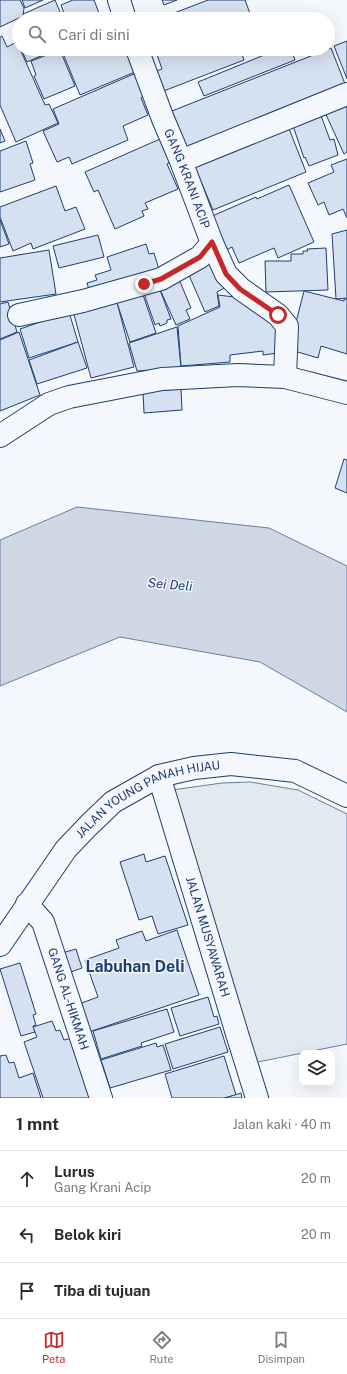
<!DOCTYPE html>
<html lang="id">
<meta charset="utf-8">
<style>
:root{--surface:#fff;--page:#f2f2f3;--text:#2b2b33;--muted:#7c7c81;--line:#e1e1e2;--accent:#c62828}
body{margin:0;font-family:"Public Sans",sans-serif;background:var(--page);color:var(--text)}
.controls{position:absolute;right:12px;bottom:12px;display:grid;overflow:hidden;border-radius:8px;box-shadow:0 4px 16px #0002}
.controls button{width:36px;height:36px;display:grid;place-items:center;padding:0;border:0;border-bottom:1px solid var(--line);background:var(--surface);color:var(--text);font:20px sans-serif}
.stop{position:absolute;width:12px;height:12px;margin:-9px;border:3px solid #c62828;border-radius:50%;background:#fff}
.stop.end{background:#c62828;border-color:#fff;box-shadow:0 1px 4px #0008}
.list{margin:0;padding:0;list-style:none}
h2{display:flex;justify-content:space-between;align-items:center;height:52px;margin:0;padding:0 16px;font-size:17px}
h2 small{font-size:13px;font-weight:400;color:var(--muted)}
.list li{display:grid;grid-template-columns:26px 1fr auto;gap:12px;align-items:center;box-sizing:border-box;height:56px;padding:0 16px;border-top:1px solid var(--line)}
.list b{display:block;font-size:15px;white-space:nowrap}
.list p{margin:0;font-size:13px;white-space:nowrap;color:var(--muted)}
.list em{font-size:13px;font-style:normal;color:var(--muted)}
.icon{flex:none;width:22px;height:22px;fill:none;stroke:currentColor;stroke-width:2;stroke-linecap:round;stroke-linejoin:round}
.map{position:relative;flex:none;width:347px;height:1098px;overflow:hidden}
.search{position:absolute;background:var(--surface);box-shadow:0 4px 16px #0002;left:12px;right:12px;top:12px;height:44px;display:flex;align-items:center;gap:10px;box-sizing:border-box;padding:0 14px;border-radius:22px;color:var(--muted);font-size:15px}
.sheet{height:220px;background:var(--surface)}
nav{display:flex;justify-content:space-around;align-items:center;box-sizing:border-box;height:56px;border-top:1px solid var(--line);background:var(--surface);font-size:11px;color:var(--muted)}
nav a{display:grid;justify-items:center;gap:2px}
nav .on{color:var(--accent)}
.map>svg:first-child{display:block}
</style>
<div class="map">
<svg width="347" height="1098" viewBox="0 0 347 1098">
<rect width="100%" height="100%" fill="#f4f7fb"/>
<path fill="#e3e9f0" stroke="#687fa3" d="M250,782l48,8 49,24v230l-94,19 -81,-273 50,-7z"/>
<path fill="#cfd7e4" stroke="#687fa3" d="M77,507l192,21 78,38v146l-87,-50 -140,-25 -120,49v-146z"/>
<g fill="#d5e0f0" stroke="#1d3f73">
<path d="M0,0h20l4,8 -1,8 -23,11z"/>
<path d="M22,0h21l-18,8z"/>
<path d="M55,0l8,19h-38l-2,-5z"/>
<path d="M73,0h21l5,13 -3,1 2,5h-32l-5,-14z"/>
<path d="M162,0h15l-13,5z"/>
<path d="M208,0h37l7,19h-87l-1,-2z"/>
<path d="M19,30v14l-5,-11z"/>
<path d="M2,36l5,11 10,-5 2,7h1l25,56 4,-1 9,19 -42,19 -16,-37v-68z"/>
<path d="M347,41v38l-13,-33z"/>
<path d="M331,48l16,41 -158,65 -17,-43z"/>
<path d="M21,49h36l-30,13z"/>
<path d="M80,49h45l10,23 -55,23 -16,-39z"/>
<path d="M155,49h85l4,11 -83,32 -7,-20 8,-3z"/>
<path d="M279,49h12l4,11 -91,36 -6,-14z"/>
<path d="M60,50l15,36 -31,13 -10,-23 2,-1 -5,-14z"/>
<path d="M136,73l10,22 -5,3 7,17 -25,11 5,14 -56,24 -3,-7 -12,5 -14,-31 16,-7 -6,-15z"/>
<path d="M347,97v55l-3,2 -21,-46z"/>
<path d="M319,110l11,30 4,-1 4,16 -29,11 -4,-9 -1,1 -13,-38z"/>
<path d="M286,121l20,51 -93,38 -21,-50z"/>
<path d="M0,129l5,12 -5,2z"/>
<path d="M160,139l11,23 -4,2 11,25 -33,14 3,6 -6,2 2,5 -29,13 -17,-39 -4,2 -9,-20z"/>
<path d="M26,141l7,22 -3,1 5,16 -35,12v-41z"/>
<path d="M347,159v59l-4,-9 -14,6 -5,-13 -6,3 -10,-22 26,-11 -3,-7z"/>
<path d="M289,185l25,57 -36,16 -4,-10 -35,15 -7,-16 -8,4 -14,-34 46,-20 1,2z"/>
<path d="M56,186l9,25 11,-4 9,22 -52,20 -2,-6 -18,8 -13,-34v-10z"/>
<path d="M0,220l9,24 -9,3z"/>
<path d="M347,230v68l-11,1 -4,-65z"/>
<path d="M98,235l6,22 -45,11 -6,-22z"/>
<path d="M146,244l3,10 5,-1 7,23 -71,17 -3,-10 10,-3 -2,-5 16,-5 -4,-13z"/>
<path d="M326,248l2,42 -62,2 -1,-31h26v-7h12v-3h5l-1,-2z"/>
<path d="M49,250l7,44 -56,8v-44z"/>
<path d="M206,257l7,6 11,25 -7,4 2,14 -14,6 -20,-46z"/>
<path d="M178,277l13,31 -5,2 4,9 -14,6 -18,-40z"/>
<path d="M157,282l14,37 -4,1v3l-7,3 -1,-3 -4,2 -13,-37z"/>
<path d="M141,289l15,44 -26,9 -15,-45z"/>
<path d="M304,291l40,10v-2h3v55l-26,-8 -3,12 -27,-8 1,-12z"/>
<path d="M115,295l19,72 -43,11 -19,-71z"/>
<path d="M218,295l24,3 33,19 3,36 -15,2v-4l-33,4v7l-49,4 -3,-40 42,-19z"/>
<path d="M8,302l9,30 -17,7v-35z"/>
<path d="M69,312l9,30 -49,16 -9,-29z"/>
<path d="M177,327l4,41 -44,3 -8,-28z"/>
<path d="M19,332l21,63 -40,16v-71z"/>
<path d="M78,342l9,26 -50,16 -8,-24z"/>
<path d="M181,389l1,21 -38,3 -1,-21z"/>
<path d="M344,459l3,1v33l-12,-5z"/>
<path d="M144,854l2,8 19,-6 23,69 -30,9 -6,-18 -13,4 -19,-58z"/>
<path d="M177,930l22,65 -110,37 -10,-28 19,-7 -13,-37 34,-12 -3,-8 26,-9 4,10z"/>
<path d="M76,949l6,19 -14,5 -6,-20z"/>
<path d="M20,963l16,51 -3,1 3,10 -3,1 2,6 -14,4 -21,-67z"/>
<path d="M208,997l6,20 3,-1 2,8 -39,12 -9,-28z"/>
<path d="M167,1009l7,23 -33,11 1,3 -41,13 -8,-28z"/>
<path d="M52,1021l4,10 4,-1 4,10 8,-2 20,60h-49l-19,-56 13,-5 -4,-10z"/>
<path d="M220,1027l8,25 -55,17 -8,-25z"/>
<path d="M156,1043l1,4 6,-2 8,25 -61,18 -9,-28z"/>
<path d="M6,1055l3,8 5,-1 5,16 14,-5 8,25h-41v-42z"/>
<path d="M224,1056l12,39 -12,3h-52l-7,-24z"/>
<path d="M241,1093l1,5h-17z"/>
</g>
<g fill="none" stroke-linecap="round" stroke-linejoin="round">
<g stroke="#1d3f73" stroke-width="24">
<g id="minor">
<path d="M119,0l6,19"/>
<path id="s1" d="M137,49l26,70 18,42 31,82 14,31 15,15 37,26 9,11 -2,51"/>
<path d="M181,161l166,-67"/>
<path d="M19,315l64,-14 78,-22 39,-22 12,-14"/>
<path d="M0,436l49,-32 20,-7 93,-18 76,-4 47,2 62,16"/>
<path id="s2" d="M159,776l79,261 19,61"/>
<path id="s3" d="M27,904l16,18 58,176"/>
<path id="s4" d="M0,945l66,-96 23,-24 24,-23 46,-26 35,-8 37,-4 64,7 52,25"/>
</g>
</g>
<use href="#minor" stroke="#f4f7fb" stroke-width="22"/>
</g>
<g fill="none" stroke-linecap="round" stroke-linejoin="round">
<path stroke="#c62828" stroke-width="5" d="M144,284l17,-5 39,-22 12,-15 14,32 14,15 38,26"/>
</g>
<g text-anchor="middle" stroke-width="3" stroke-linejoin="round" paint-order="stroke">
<g font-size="12" fill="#1d3f73" stroke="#f4f7fb">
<text dy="4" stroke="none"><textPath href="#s1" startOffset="139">GANG KRANI ACIP</textPath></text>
<text dy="4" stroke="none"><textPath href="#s4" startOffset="216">JALAN YOUNG PANAH HIJAU</textPath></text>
<text dy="4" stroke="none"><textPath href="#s2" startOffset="168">JALAN MUSYAWARAH</textPath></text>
<text dy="4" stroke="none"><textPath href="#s3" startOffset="105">GANG AL-HIKMAH</textPath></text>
</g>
<g font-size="13" font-style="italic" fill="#1d3f73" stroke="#f4f7fb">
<text transform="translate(170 584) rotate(5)" y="5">Sei Deli</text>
</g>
<g font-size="16" font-weight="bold" fill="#1d3f73" stroke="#f4f7fb">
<text x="135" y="972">Labuhan Deli</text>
</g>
</g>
</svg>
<div class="controls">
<button><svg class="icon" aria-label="layers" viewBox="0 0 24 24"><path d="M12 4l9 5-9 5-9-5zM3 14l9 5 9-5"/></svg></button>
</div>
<div class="stop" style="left:278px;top:315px"></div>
<div class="stop end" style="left:144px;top:284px"></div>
<div class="search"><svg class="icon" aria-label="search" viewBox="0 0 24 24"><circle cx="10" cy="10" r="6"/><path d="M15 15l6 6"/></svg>Cari di sini</div>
</div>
<section class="sheet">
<h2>1 mnt<small>Jalan kaki · 40 m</small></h2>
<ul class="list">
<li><svg class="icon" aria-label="ahead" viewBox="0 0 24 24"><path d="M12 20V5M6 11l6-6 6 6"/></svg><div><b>Lurus</b><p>Gang Krani Acip</p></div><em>20 m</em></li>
<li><svg class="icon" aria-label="left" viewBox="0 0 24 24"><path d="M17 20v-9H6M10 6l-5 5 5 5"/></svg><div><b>Belok kiri</b></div><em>20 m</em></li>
<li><svg class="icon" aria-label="arrive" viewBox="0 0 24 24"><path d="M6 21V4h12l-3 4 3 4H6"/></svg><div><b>Tiba di tujuan</b></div></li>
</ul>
</section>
<nav>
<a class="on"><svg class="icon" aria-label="map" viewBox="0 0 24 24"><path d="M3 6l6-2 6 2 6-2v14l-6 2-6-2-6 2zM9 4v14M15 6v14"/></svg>Peta</a>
<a><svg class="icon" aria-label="directions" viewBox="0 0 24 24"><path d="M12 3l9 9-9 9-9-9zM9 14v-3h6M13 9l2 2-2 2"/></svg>Rute</a>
<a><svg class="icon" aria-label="saved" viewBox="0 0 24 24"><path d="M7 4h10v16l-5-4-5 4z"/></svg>Disimpan</a>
</nav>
